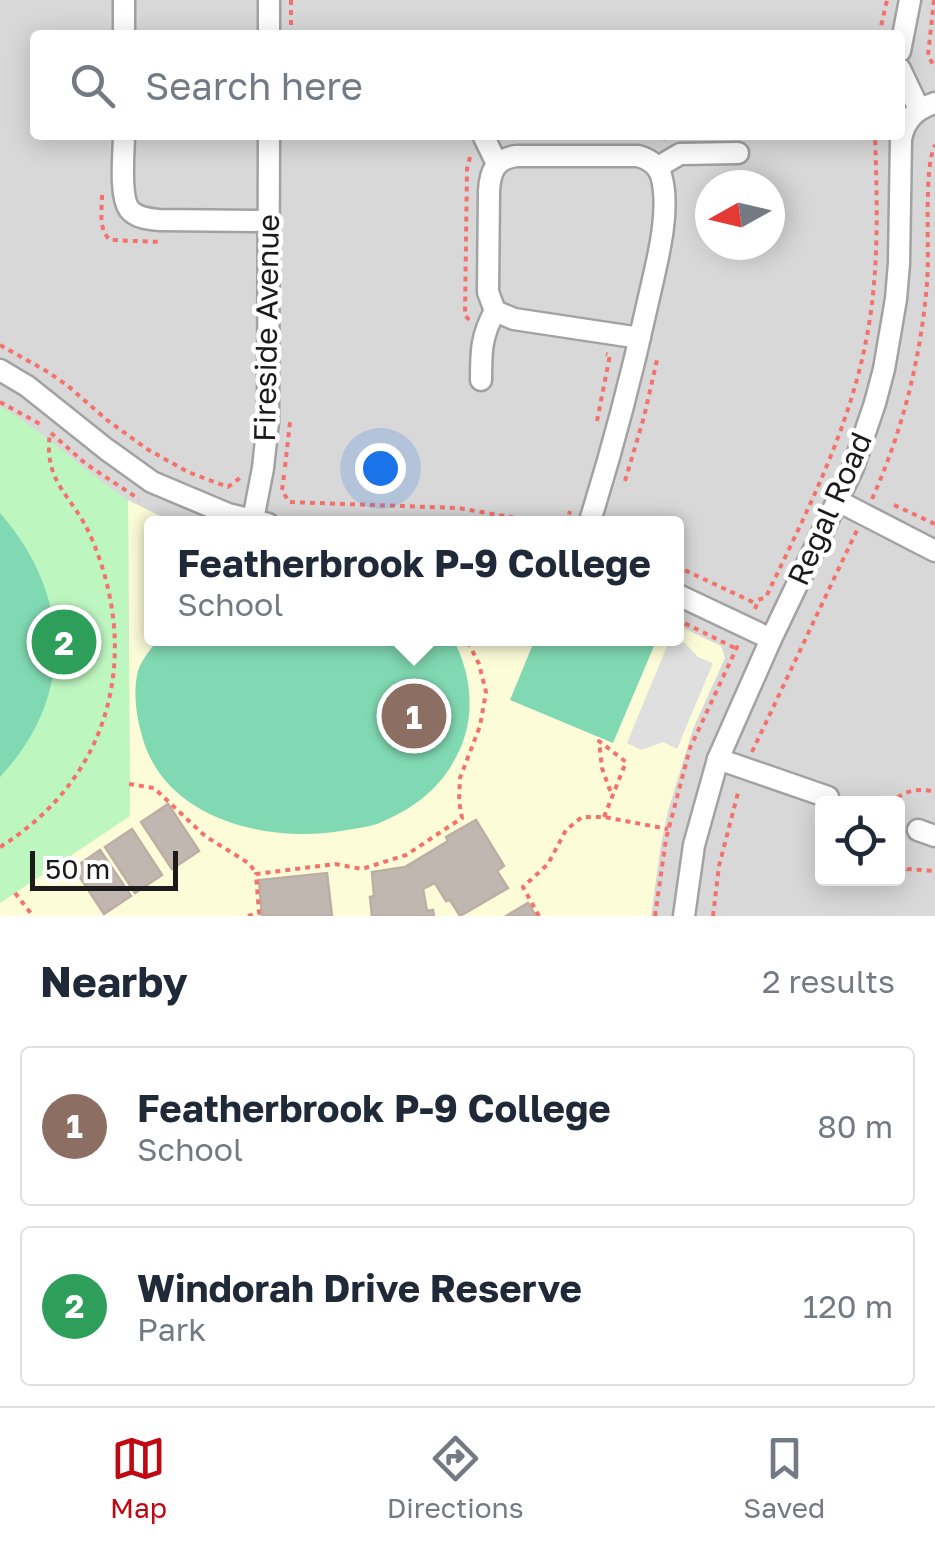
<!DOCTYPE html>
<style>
:root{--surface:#fff;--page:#f2f2f3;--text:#1f2937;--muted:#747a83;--line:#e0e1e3;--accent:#bf0811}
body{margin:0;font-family:"Golos Text",sans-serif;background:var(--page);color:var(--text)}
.controls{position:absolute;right:30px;bottom:30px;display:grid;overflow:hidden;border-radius:10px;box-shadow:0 5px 25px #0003}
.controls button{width:90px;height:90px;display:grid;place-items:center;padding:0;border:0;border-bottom:2px solid var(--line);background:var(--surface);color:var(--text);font:50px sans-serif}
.compass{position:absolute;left:695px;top:170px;width:90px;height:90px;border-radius:50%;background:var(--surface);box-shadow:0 5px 25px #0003;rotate:262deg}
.scale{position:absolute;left:30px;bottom:25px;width:148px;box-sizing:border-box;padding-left:10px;border:5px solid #1b1b1b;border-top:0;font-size:28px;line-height:35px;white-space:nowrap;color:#1b1b1b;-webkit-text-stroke:8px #fff;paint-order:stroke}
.you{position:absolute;left:380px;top:468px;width:35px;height:35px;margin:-25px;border:8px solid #fff;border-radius:50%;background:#1a73e8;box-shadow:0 0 0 15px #1a73e833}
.badge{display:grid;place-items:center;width:65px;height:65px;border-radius:50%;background:var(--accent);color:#fff;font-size:32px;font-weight:700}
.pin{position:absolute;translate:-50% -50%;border:5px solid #fff;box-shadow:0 2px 10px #0006}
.popup{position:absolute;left:144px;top:516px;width:540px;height:130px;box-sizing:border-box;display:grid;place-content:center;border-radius:10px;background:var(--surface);filter:drop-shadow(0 2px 8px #0005);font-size:32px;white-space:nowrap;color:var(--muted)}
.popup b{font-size:38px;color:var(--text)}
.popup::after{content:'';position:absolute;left:50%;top:100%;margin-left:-20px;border:20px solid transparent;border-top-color:var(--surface)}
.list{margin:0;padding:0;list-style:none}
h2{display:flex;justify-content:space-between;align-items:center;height:130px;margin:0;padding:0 40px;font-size:42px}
h2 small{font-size:32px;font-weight:400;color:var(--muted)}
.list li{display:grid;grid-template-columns:65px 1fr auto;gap:30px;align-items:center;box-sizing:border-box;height:160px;margin:0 20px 20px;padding:0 20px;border:2px solid var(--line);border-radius:10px}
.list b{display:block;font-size:38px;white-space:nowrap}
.list p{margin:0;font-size:32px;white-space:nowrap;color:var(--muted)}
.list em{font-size:32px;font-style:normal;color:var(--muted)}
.icon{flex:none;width:55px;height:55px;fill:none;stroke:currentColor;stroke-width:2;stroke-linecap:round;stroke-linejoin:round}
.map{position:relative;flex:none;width:935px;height:916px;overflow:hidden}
.search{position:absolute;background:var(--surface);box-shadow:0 5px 25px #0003;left:30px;right:30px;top:30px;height:110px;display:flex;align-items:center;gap:25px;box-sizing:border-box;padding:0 35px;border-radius:10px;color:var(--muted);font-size:38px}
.sheet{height:490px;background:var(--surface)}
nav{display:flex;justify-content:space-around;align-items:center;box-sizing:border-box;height:140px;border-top:2px solid var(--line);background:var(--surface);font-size:28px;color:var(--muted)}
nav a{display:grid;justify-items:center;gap:5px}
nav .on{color:var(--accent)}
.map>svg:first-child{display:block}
</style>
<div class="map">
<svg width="935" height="916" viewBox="0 0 935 916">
<rect width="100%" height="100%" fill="#ede8e1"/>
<path fill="#d9d8d8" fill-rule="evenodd" d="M0,0h935v916h-935zM35,35h865v100h-865zM710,185h60v60h-60zM152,524h524v114h-524zM822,804h76v74h-76z"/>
<path fill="#fdfcd9" d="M128,500l46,23 -22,1v114h524l1,-13 44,21 4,12 -32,71 -25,82 -7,33 -10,72h-651v-13l130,-88z"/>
<path fill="#bef6c0" d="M0,406c46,27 84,65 128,94l2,316 -130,87z"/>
<g fill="#81d9b3">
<path d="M0,513c71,81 76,183 0,264z"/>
<path d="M158,639h295c18,33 23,75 7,110 -17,38 -44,59 -83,75 -9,3 -20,4 -30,6 -77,15 -186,-10 -206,-98 -5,-18 -8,-42 -3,-61 3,-11 14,-23 20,-32z"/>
<path d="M535,639h122l-44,104 -103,-43z"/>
</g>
<path fill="#dfdfdf" d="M670,639l15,4 13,14 15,6 -36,86 -14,-7 -22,8 -14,-7z"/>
<g fill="#c1b7b1" stroke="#bdaea4" stroke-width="2.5">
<path d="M168,804l31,47 -27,18 -31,-47z"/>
<path d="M476,820l28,46 -7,5 11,17 -48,28 -10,-16 -4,1 -11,-18 -12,6 4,22 6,-1 1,6h-62l-2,-19 4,-1 -2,-24 33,-5 43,-26 -2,-4z"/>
<path d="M132,829l30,46 -27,18 -30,-46z"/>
<path d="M100,850l31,46 -27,18 -30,-46z"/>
<path d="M327,873l5,43h-70l-3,-36z"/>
<path d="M528,903l8,13h-30z"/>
</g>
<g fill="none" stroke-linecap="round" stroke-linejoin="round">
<g stroke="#a2a2a2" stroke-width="25">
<g id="minor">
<path d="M124,35v-35"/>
<path d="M269,35v-35"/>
<path d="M900,51l10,-51"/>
<path d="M900,69l19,40"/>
<path d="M124,135c0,18 -5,59 5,74 7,9 20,10 30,11l109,1"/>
<path d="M483,135l14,29"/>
<path d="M658,167l22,-13 58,-1"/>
<path d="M0,370l27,16 79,63 46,33 76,32 40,10"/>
<path d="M481,380c0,-28 0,-44 14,-69"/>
<path d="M838,501l97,50"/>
<path d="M253,520l10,-52 5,-46 1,-287"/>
<path d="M589,524c23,-73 42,-145 58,-218 8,-37 25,-94 14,-131 -4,-11 -12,-16 -23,-19h-122c-21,3 -26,16 -27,35l-1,101 7,19 19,8 126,19"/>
<path d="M676,594l95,45"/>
<path d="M718,759l110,38"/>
<path d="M918,830l17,6"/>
<path d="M684,916l10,-71 24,-86 53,-120 82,-171 22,-65 9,-34 12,-70 3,-36 2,-124c4,-20 15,-30 34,-36"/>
</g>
</g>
<g stroke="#f4726b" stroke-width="4" stroke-dasharray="5 5" stroke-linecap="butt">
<path d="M934,0l-6,55 7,13"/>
<path d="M291,35v-35"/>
<path d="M879,35l8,-35"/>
<path d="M651,135l15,4"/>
<path d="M102,195c0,15 -4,34 8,45l52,2"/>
<path d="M469,320l-4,-5 2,-146 3,-12"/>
<path d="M0,345l48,27 20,14 39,34 40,29 41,23 40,15 12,-9"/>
<path d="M0,402l40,22"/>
<path d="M597,421l13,-66 -4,-1"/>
<path d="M51,433l35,31 53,35"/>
<path d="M285,467l5,-45"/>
<path d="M284,475l-2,15 7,12 169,6 93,16"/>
<path d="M625,481l19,-64 13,-57"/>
<path d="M872,499c31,-69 49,-142 55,-216 3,-32 -4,-114 8,-138"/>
<path d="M894,505l41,19"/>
<path d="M566,524l4,-13"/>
<path d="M676,566l81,38"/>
<path d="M755,609l3,-9 8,-3c43,-90 89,-178 104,-279 9,-60 7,-122 5,-183"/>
<path d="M676,619l59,29"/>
<path d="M752,752l105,-222"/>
<path d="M129,784l25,4 51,48 45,28 6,10"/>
<path d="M890,804c13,-13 27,-17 45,-12"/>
<path d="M604,817l22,-55 -27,-21 3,27 10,28"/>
<path d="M0,847c111,-69 142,-192 91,-310 -18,-42 -48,-53 -41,-104"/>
<path d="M898,864l9,5 28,2"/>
<path d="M15,893l18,23"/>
<path d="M248,916l11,-3 -3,-39 79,-10 27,5 44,-14 56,-37 -3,-17 1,-23 20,-52 6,-34 -7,-28 -13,-26"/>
<path d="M539,916l-16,-29 25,-23 18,-34 16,-13h22l64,12"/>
<path d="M655,916l11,-77 24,-91 48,-103"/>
<path d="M713,916l6,-50 20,-77"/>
</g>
<use href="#minor" stroke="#fff" stroke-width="20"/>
</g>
<g text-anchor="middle" stroke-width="9" stroke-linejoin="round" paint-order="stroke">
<g font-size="30" fill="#1b1b1b" stroke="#fff">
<text transform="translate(267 328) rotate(-89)" y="10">Fireside Avenue</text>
<text transform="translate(830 509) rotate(-66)" y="10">Regal Road</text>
</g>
</g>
</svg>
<div class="controls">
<button><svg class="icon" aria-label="locate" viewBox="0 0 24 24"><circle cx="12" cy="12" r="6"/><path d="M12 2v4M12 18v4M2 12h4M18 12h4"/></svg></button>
</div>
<svg class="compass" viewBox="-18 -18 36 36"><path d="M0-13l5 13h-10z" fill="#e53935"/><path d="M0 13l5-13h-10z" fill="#747a83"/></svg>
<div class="scale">50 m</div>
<div class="you"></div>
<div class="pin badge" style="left:414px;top:716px;background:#8d6e63">1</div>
<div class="popup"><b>Featherbrook P-9 College</b>School</div>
<div class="pin badge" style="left:64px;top:642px;background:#2e9e5b">2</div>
<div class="search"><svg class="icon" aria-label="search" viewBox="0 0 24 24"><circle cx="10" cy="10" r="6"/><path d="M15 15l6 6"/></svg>Search here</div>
</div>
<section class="sheet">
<h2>Nearby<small>2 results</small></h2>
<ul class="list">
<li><span class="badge" style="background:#8d6e63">1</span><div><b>Featherbrook P-9 College</b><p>School</p></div><em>80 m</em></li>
<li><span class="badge" style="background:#2e9e5b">2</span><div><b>Windorah Drive Reserve</b><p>Park</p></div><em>120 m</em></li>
</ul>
</section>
<nav>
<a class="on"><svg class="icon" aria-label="map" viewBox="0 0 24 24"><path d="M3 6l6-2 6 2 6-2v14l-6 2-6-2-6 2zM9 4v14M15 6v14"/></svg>Map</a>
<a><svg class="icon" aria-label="directions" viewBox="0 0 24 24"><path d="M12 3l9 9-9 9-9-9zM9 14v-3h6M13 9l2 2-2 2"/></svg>Directions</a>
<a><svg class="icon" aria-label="saved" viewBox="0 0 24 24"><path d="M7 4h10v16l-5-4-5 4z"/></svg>Saved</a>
</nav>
